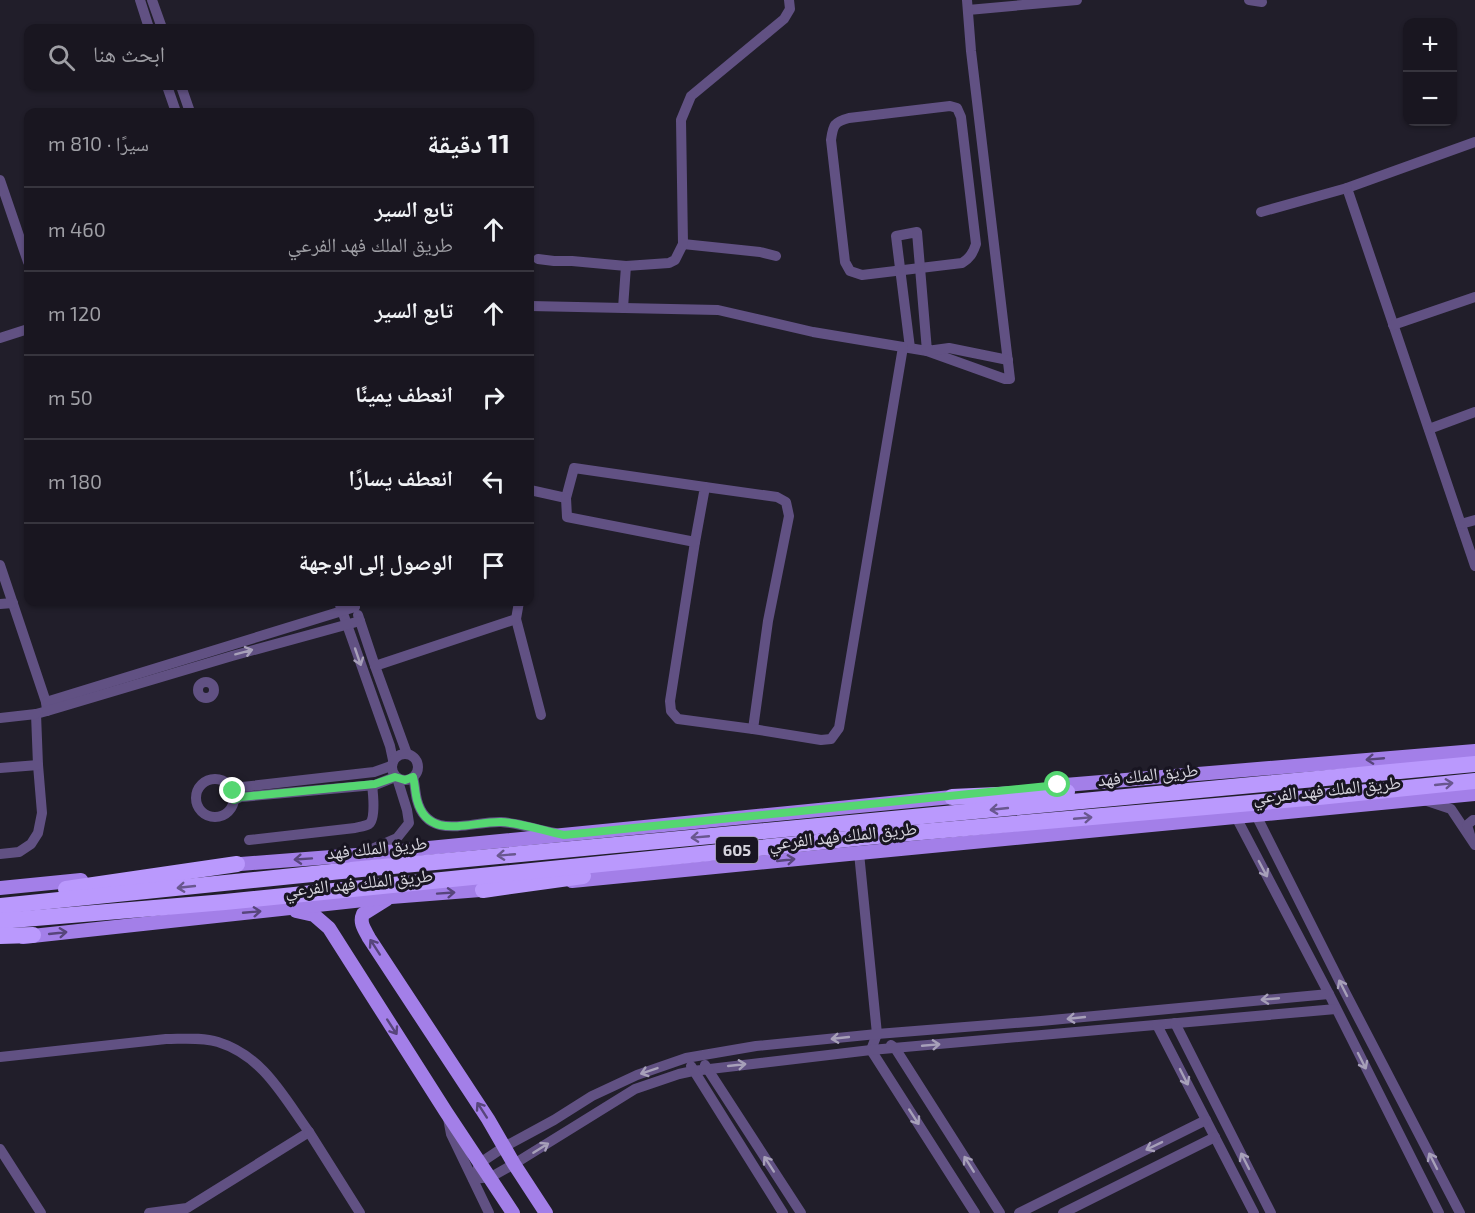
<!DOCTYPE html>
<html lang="ar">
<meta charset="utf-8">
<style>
:root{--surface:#191620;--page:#26232d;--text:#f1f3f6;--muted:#9f9fa5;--line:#37353e}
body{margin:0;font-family:"Exo 2","Noto Naskh Arabic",sans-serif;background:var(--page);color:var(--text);direction:rtl}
.controls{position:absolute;right:18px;top:18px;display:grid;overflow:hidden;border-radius:12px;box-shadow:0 2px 4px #0004}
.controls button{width:54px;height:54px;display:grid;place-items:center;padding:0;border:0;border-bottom:2px solid var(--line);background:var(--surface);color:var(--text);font:30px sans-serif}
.stop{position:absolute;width:18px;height:18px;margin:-14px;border:4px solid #55d671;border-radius:50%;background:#fff}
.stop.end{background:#55d671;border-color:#fff;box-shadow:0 2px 6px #0008}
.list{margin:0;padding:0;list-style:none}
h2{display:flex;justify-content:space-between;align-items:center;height:78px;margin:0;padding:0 24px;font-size:26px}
h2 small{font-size:20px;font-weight:400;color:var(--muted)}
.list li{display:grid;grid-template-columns:39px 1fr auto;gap:18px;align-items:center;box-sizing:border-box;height:84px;padding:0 24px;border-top:2px solid var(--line)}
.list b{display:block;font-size:22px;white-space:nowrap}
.list p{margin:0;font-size:20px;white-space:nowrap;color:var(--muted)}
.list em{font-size:20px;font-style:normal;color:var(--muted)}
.icon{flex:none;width:33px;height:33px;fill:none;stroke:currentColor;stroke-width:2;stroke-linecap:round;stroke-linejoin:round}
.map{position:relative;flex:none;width:1475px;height:1213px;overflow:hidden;direction:ltr}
.search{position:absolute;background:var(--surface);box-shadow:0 2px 4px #0004;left:24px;top:24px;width:510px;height:66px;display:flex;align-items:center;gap:15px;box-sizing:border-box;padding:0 21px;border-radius:12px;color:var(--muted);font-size:22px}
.panel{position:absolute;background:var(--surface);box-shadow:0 2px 4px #0004;left:24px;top:108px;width:510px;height:498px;border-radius:12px;direction:rtl}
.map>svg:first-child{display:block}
</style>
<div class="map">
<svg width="1475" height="1213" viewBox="0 0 1475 1213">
<rect width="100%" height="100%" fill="#211e2a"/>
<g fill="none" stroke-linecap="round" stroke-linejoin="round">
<g stroke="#615183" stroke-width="10">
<path d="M140,0l9,28"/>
<path d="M152,0l10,28"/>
<path d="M1249,0l13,2"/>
<path d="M968,10l109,-10"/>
<path d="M167,86l9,26"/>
<path d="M181,86l9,26"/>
<path d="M950,106l7,2 4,9 15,127c-3,9 -6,14 -14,19l-100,12 -12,-4 -5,-9 -14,-122c2,-15 3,-18 18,-22z"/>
<path d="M1475,142l-128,46 128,378"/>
<path d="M0,180l28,82"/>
<path d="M1261,212l86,-24"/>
<path d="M683,244l77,8 16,4"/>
<path d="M538,259l16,2h18l54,5 43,-3 6,-3 8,-16 -2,-124 10,-24 93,-77 6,-10 -1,-9"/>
<path d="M530,306l188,4 95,22 114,19 78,28h5l-39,-328 -4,-51"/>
<path d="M623,308l3,-42"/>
<path d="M1393,325l82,-28"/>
<path d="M0,338l28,-9"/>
<path d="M910,348l-14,-112 21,-4 10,119 22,-3 59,12"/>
<path d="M1429,429l46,-17"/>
<path d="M705,487l72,10 9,5 3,14 -21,105 -15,108"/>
<path d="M530,490l36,8 8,-30 131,19 -10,55 -25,159 1,10 7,8 75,10 68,11 10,-1 8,-11 64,-381"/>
<path d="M566,498l1,19 128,25"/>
<path d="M1461,524l14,-4"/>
<path d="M0,565l46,137 1,9 -11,3 2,51 4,48 -4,20 -7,11 -12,8 -19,2"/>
<path d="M339,602l51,144 3,14"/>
<path d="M0,604l13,-1"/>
<path d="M358,615l17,51 32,88"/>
<path d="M516,619l25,96"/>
<path d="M375,666l141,-47 3,-17"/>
<circle cx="206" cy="690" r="8"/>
<path d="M46,702l309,-95"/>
<path d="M47,711l185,-55 128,-35"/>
<path d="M0,718l36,-4"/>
<circle cx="405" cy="767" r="13"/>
<path d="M0,768l38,-3"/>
<path d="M413,777c2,7 2,15 4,23 11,42 54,21 84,22 18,1 36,8 54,11"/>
<circle cx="215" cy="798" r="19"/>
<path d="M230,785l12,2 132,-15 17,-6"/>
<path d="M234,800l7,-3 134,-12 20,-8"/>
<path d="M1424,800l27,9 24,36"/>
<path d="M1256,815l89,177 115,221"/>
<path d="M1236,817l93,177 110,219"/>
<path d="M1470,835l-3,-10 6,-5h2"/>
<path d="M249,840l106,-12c4,-1 11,-2 14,-4 7,-5 4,-31 3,-39"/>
<path d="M367,851l30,-13 12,-15 -2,-13 -10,-32"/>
<path d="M859,853l18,181 -6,16 104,163"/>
<path d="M1329,994l-288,27 -164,13 -121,12 -70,12 -49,17 -45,21 -38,24 -50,27 -24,16 -7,16 18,-2 23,-13 121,-75 44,-15 14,-3 178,-21 465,-41"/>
<path d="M1175,1023l96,190"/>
<path d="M1157,1025l97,188"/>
<path d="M891,1045l4,3 105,165"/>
<path d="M0,1057l166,-18c17,0 36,-2 52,3 45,14 65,54 91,90l-122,76 -38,5"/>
<path d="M705,1065l96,148"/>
<path d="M691,1066l92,147"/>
<path d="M448,1118l3,16 38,79"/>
<path d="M309,1132l51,81"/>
<path d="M0,1149l41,64"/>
<path d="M1019,1213l187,-93"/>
<path d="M1063,1213l152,-76"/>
</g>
<g stroke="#a37fe8" stroke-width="14">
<path d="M1053,786l422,-35"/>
<path d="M228,865l129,-10 605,-59"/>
<path d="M572,881l287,-28 616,-59"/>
<path d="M0,888l81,-8"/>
<path d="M387,899l-24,15c-4,9 2,16 6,24l119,181 26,45 32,49"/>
<path d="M296,911l18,4 15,13 117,184 67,101"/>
<path d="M23,937l368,-40 102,-8"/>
</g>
<g stroke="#ba99fd" stroke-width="16">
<path d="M952,797l115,-5"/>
<path d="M66,889l171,-25"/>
<path d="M483,890l100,-14"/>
<path d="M0,906l361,-37 1114,-105"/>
<path d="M0,921l225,-19 662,-67 432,-38 156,-16"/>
<path d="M0,936l33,-1"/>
</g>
</g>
<defs><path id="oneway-shaft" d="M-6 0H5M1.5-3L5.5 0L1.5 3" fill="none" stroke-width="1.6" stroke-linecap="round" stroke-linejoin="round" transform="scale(1.5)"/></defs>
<g stroke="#a7a0b9">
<use href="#oneway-shaft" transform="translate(244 652) rotate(-15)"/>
<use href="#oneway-shaft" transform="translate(358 657) rotate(71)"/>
<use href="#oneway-shaft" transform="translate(1263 869) rotate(62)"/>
<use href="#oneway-shaft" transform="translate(1343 988) rotate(-117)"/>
<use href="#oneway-shaft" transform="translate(1270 999) rotate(175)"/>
<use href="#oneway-shaft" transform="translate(1076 1018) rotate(174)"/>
<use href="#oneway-shaft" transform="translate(840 1038) rotate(174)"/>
<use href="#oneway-shaft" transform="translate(931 1045) rotate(-5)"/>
<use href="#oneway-shaft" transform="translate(1362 1061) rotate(63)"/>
<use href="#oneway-shaft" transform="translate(737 1065) rotate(-6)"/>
<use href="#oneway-shaft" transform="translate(649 1071) rotate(161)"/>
<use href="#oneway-shaft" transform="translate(1184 1077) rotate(63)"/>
<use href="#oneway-shaft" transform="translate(914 1117) rotate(57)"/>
<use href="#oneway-shaft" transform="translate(1154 1146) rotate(154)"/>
<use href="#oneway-shaft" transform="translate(541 1148) rotate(-32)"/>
<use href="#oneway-shaft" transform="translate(1245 1161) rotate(-117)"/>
<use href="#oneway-shaft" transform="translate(1433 1161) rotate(-117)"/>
<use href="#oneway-shaft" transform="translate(769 1164) rotate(-123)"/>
<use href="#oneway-shaft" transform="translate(969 1164) rotate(-122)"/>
</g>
<g stroke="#57457b">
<use href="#oneway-shaft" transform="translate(1375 759) rotate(175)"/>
<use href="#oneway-shaft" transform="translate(303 859) rotate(176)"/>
<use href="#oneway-shaft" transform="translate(786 860) rotate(-6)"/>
<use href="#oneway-shaft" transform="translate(446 893) rotate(-4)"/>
<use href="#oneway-shaft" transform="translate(252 912) rotate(-5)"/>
<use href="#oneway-shaft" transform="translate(58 933) rotate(-6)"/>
<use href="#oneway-shaft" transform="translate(375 947) rotate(-123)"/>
<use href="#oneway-shaft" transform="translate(392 1027) rotate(57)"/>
<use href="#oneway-shaft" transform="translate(482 1110) rotate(-123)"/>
</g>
<g stroke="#69578f">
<use href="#oneway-shaft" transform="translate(1444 784) rotate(-6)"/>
<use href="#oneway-shaft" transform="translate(999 809) rotate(174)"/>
<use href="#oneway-shaft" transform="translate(1083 818) rotate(-5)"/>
<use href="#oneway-shaft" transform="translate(700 837) rotate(175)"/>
<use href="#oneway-shaft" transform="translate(506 855) rotate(175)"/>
<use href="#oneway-shaft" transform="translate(186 887) rotate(174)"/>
</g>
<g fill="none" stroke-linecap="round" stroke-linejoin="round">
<path stroke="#55d671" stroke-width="8" d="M233,791l1,9 7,-3 134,-13 20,-7 10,3 8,-3c2,7 2,15 4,23 11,42 54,21 84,22 21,1 43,9 63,13l494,-50"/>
</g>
<g text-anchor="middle" stroke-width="6" stroke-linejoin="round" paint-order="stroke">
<rect fill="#181521" stroke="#9d9ba5" stroke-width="1.5" x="716" y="837" width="42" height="26" rx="4.5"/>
<g font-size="16" font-weight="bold" fill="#d6d4dd">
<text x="737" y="856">605</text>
</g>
<g font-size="18" fill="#d6d4dd" stroke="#181521">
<text transform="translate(1148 775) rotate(-6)" y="6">طريق الملك فهد</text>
<text transform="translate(1327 790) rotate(-6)" y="6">طريق الملك فهد الفرعي</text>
<text transform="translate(843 836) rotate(-6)" y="6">طريق الملك فهد الفرعي</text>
<text transform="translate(377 848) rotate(-6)" y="6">طريق الملك فهد</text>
<text transform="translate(359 883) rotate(-6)" y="6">طريق الملك فهد الفرعي</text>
</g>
</g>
</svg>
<div class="controls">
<button>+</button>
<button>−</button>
</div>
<div class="stop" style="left:1058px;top:785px"></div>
<div class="stop end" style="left:233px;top:791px"></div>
<div class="search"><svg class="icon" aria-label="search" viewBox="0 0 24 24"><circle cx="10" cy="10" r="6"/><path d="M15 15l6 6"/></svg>ابحث هنا</div>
<section class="panel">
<h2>11 دقيقة<small>سيرًا · 810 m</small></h2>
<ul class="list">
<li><svg class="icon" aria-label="ahead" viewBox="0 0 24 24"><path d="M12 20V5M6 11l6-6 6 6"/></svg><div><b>تابع السير</b><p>طريق الملك فهد الفرعي</p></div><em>460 m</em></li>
<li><svg class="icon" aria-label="ahead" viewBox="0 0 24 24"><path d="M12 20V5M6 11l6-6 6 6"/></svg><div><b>تابع السير</b></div><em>120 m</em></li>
<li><svg class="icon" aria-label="right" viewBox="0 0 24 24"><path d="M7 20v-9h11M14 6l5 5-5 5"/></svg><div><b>انعطف يمينًا</b></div><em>50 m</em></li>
<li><svg class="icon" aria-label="left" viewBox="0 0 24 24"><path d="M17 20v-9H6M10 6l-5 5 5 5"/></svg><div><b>انعطف يسارًا</b></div><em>180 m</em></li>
<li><svg class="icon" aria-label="arrive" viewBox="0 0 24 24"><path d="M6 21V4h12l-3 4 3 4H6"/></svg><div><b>الوصول إلى الوجهة</b></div></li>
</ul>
</section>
</div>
